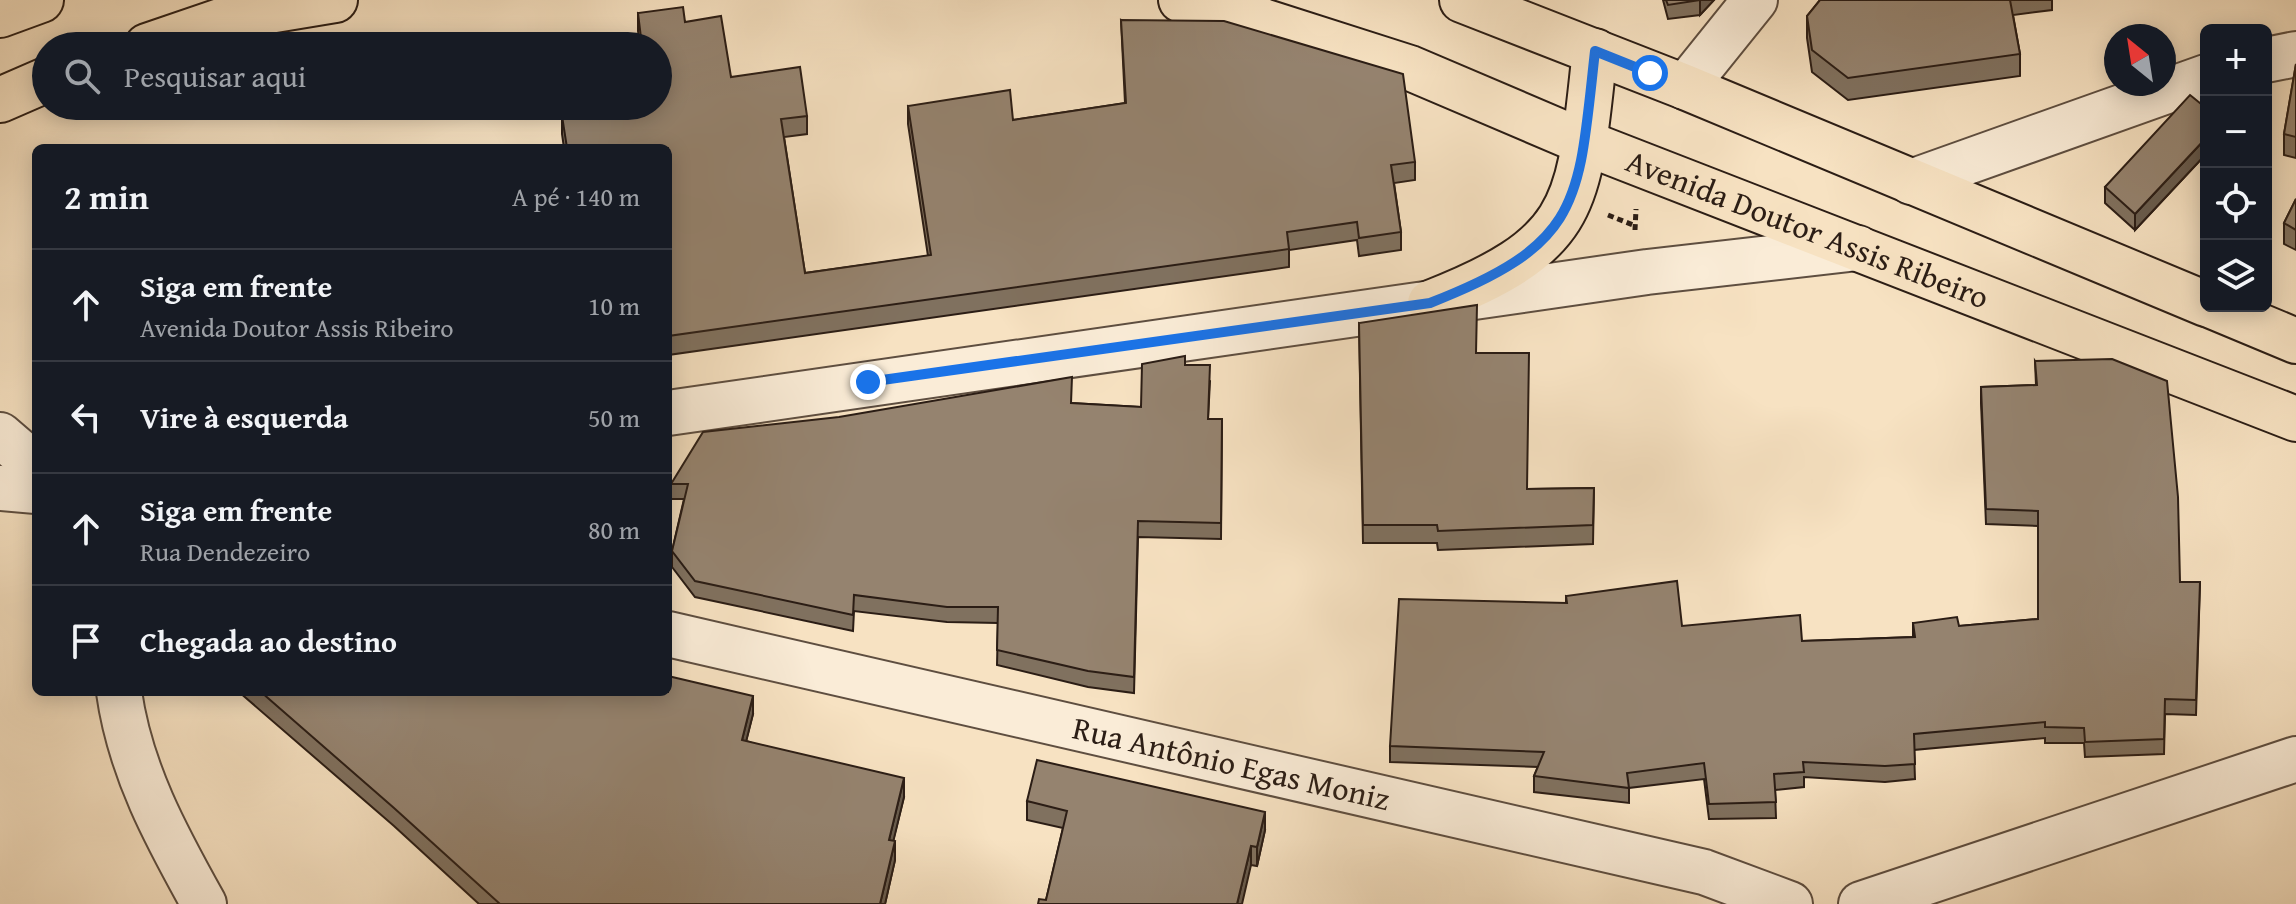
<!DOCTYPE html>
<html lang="pt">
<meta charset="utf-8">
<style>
:root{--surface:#171b24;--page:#242831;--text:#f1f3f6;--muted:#9ea1a6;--line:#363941}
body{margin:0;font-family:"Gentium Book Plus",serif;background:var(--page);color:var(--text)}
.controls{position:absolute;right:24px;top:24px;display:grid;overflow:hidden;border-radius:12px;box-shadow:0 4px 20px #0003}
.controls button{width:72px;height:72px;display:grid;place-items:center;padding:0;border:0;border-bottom:2px solid var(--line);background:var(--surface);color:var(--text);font:40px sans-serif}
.compass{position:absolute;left:2104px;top:24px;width:72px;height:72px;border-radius:50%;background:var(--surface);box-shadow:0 4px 20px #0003;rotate:330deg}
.stop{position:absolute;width:24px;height:24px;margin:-18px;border:6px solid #1a73e8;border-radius:50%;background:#fff}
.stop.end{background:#1a73e8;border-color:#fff;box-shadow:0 2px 8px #0008}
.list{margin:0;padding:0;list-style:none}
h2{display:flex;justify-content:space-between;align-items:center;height:104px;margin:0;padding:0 32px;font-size:34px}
h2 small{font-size:26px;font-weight:400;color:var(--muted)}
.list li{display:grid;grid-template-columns:52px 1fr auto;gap:24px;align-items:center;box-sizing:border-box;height:112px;padding:0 32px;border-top:2px solid var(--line)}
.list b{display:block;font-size:30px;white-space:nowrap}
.list p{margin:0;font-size:26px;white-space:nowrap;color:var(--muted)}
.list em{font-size:26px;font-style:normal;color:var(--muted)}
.icon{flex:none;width:44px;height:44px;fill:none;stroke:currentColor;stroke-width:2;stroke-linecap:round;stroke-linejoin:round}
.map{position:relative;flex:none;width:2296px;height:904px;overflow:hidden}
.search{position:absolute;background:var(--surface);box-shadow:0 4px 20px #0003;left:32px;top:32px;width:640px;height:88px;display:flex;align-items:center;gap:20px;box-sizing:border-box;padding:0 28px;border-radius:44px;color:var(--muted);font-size:30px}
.panel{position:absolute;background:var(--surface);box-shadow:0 4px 20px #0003;left:32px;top:144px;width:640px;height:552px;border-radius:12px}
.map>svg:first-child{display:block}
</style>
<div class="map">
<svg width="2296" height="904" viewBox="0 0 2296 904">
<rect width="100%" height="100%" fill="#f7e2c2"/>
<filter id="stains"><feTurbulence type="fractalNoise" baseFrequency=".0025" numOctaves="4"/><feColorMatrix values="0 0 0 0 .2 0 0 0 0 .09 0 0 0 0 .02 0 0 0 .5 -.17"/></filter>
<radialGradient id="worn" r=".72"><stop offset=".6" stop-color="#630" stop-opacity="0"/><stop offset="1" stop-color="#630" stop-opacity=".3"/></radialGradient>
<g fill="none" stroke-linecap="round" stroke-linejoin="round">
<g stroke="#5e4e40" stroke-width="48">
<g id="minor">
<path d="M2266,60l30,-6"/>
<path d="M1685,87l70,-87"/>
<path d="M1911,182l295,-105"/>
<path d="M668,413l979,-141 211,-24"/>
<path d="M0,435l36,31"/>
<path d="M0,488l36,3"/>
<path id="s1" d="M668,634l1036,238 86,32"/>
<path d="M119,692c11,78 47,144 85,212"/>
<path d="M1861,904l435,-145"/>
</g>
</g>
<g stroke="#2b1d15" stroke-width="48">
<g id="major">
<path id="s2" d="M1181,0l82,21 147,47 176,75 710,276"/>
<path d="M1462,0l223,87 521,217"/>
<path d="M0,15l41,-15"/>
<path d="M147,46l85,-29 103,-17"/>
<path d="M0,100l46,-20"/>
<path d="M1430,303c154,-60 148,-101 165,-252"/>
<path d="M2212,306l84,35"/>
</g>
</g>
<g stroke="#2b1d15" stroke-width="5" stroke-dasharray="6 4" stroke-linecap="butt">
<path d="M1608,215l25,10"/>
<path d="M1635,230l1,-21"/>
</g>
<use href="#minor" stroke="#faecd7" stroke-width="44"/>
<use href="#major" stroke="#f7e2c2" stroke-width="44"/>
</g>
<g fill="#80715f" stroke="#2b1d15" stroke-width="2">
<path d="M1663,0h51l-14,15 -32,4z"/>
<path d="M1820,0h232v10l-39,5 7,39v22l-172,24 -36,-28 -5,-34v-22z"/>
<path d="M638,13l47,9 46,55 76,39v18l-23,3 21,136 123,-17 -20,-132v-18l105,14 112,-17 -4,-83 294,142v18l-21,3 7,49v18l-42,6 -2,-16 -68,10v17l-621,88v-207h-104l-2,-14v-18l96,-10v-60h-18l-2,-15z"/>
<path d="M2296,64v94l-12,-3v-21z"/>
<path d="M2206,108v46l-71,76 -30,-27v-16z"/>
<path d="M2296,199v51l-12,-6v-21z"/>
<path d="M1359,323l117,30 51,136 67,-1 -1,56 -155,6 -1,-7h-74z"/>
<path d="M2035,361l145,221h20l-4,133 -31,-1 -1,40 -79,3 -1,-14h-39v-5l-131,12 1,29 -30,3 -81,-5v10l-29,3 1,28 -67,1 -5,-40 -75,9v15l-95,-11v-16l4,-9 -148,-5v-16l176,-143v-7l116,30 120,15 111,-4v-14l46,3 79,-7v-93l-52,-2 -5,-121v-16l55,-2z"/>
<path d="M1185,365l25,16 -2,38h14l-1,120 -83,-2 -4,156 -46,-6 -91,-22 1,-42 -51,-1 -93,-11 -1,20 -158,-34 -23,-30v-16l12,-52h-13v-15l400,-81 70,4z"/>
<path d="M239,692h429l85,22 -7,27 158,56 -11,44 2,19 -10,44h-406l-85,-78z"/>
<path d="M1027,801l238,29 -8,36 -6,-1 -205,35 17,-72 -36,-8z"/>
</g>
<g fill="#685c4e" stroke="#2b1d15" stroke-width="2">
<path d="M1700,0h14l-14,15z"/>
<path d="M2206,138v16l-71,76v-16z"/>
<path d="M753,696v18l-11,44v-18z"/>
<path d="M904,778v19l-15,62v-19z"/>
<path d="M1265,812v18l-8,36v-19z"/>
<path d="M895,841v19l-10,44h-5z"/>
<path d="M1251,846v19l-9,39h-5z"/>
</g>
<g fill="#95836f" stroke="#2b1d15" stroke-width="2">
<path d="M1666,0h34l-32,5z"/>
<path d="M1820,0h190l10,54 -172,24 -36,-28 -5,-34z"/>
<path d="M683,7l2,15 36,-6 10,61 69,-10 7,49 -26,3 24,154 126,-18 -23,-149 102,-16 3,30 113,-17 -5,-83 103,1 179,53 12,88 -24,3 10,67 -42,6 -2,-16 -70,10 2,17 -621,87v-188h-101l-5,-32 66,-10h30v-60h-16l-4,-33z"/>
<path d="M2296,64v73l-12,-3z"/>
<path d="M2190,95l16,13v30l-71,76 -30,-27z"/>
<path d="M2296,199v31l-12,-7z"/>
<path d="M1477,305l-1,48h53l-2,136 67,-1 -1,37 -155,6 -1,-6h-74l-4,-202z"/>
<path d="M1185,356v9h25l-2,54h14l-1,104 -83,-2 -4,156 -46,-6 -91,-21 1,-43h-51l-93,-12 -1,20 -158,-34 -23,-30 16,-67h-17l32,-52 136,-15 233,-40 -1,26 70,4 1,-43z"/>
<path d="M2112,359l55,22 11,116 2,85h20l-4,118 -31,-1 -1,40 -79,3 -1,-14 -39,-1v-5l-131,12 1,30 -30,2 -82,-4 1,10 -30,2 2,28 -67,2 -5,-41 -77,10 2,15 -95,-12 10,-24 -154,-6 9,-147 168,4 -1,-7 111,-15 5,45 118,-11 2,26 113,-4 -2,-14 44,-6 2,9 79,-7v-108l-52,-2 -5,-122 56,-2 -2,-24z"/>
<path d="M668,676l85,20 -11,44 162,38 -15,62 6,1 -15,63h-380l-106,-96 -133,-116h407z"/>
<path d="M1037,760l228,52 -8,35 -6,-1 -14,58h-199l1,-5 7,1 21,-89 -40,-10z"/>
</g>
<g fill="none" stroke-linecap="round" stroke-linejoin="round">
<path stroke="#1a73e8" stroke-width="10" d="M868,382l562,-79c154,-60 148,-101 165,-252l55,22"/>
</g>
<g text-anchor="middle" stroke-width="6" stroke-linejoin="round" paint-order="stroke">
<g font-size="32" fill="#2b1d15" stroke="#faecd7">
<text dy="11" stroke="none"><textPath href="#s2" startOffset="668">Avenida Doutor Assis Ribeiro</textPath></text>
<text dy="11" stroke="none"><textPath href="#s1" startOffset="578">Rua Antônio Egas Moniz</textPath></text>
</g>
</g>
<rect width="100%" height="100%" filter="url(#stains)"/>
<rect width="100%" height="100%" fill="url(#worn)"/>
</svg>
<div class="controls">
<button>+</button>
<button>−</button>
<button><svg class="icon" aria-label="locate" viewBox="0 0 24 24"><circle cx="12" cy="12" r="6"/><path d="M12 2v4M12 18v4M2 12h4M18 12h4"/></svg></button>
<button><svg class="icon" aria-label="layers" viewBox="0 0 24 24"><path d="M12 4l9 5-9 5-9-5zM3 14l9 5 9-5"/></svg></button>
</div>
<svg class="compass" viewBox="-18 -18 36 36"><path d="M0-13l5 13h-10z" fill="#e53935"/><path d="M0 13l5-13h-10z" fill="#9ea1a6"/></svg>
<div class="stop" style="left:1650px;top:73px"></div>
<div class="stop end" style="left:868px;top:382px"></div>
<div class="search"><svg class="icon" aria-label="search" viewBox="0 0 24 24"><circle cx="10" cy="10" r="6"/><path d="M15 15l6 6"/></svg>Pesquisar aqui</div>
<section class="panel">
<h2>2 min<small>A pé · 140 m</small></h2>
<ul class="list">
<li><svg class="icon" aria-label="ahead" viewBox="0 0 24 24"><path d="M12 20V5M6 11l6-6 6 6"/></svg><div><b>Siga em frente</b><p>Avenida Doutor Assis Ribeiro</p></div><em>10 m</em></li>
<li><svg class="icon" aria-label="left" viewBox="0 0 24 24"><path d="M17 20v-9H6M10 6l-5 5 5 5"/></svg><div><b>Vire à esquerda</b></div><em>50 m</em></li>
<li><svg class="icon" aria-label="ahead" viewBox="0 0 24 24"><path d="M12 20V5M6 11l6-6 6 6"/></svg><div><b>Siga em frente</b><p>Rua Dendezeiro</p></div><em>80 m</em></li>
<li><svg class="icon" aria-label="arrive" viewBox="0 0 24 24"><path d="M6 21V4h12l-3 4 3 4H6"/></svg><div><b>Chegada ao destino</b></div></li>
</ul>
</section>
</div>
